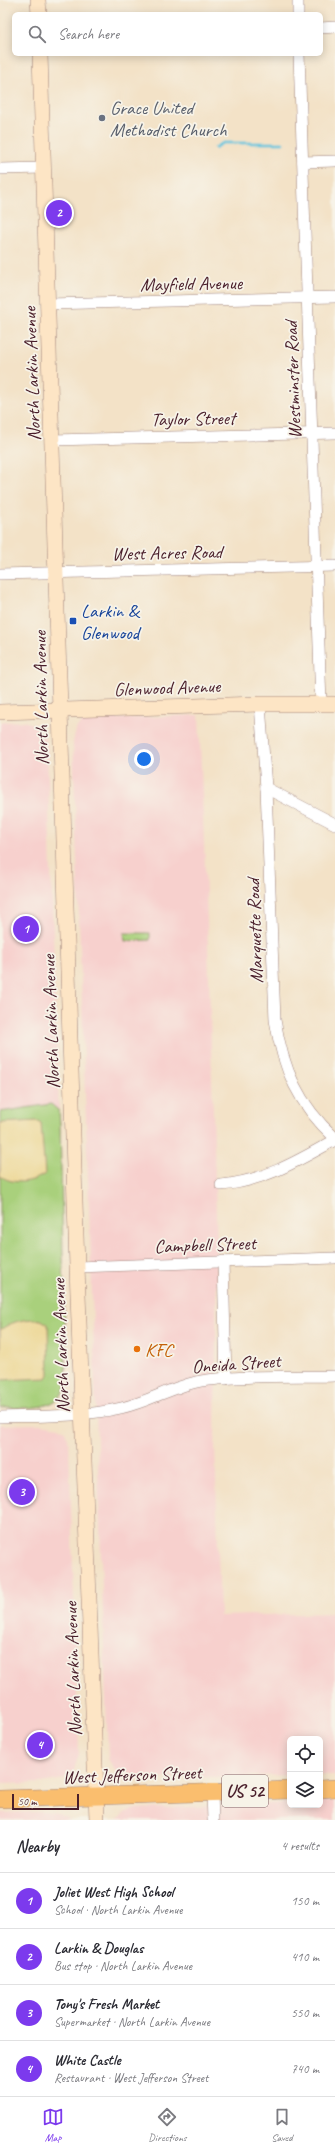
<!DOCTYPE html>
<meta charset="utf-8">
<style>
:root{--surface:#fff;--page:#f2f2f3;--text:#2b2b33;--muted:#7c7c81;--line:#e1e1e2;--accent:#7c3aed}
body{margin:0;font-family:Caveat,sans-serif;background:var(--page);color:var(--text)}
.controls{position:absolute;right:12px;bottom:12px;display:grid;overflow:hidden;border-radius:6px;box-shadow:0 2px 10px #0003}
.controls button{width:36px;height:36px;display:grid;place-items:center;padding:0;border:0;border-bottom:1px solid var(--line);background:var(--surface);color:var(--text);font:20px sans-serif}
.scale{position:absolute;left:12px;bottom:10px;width:67px;box-sizing:border-box;padding-left:4px;border:2px solid #4a1f2b;border-top:0;font-size:11px;line-height:14px;white-space:nowrap;color:#4a1f2b;-webkit-text-stroke:3px #f7f3e8;paint-order:stroke}
.you{position:absolute;left:144px;top:759px;width:14px;height:14px;margin:-10px;border:3px solid #fff;border-radius:50%;background:#1a73e8;box-shadow:0 0 0 6px #1a73e833}
.badge{display:grid;place-items:center;width:26px;height:26px;border-radius:50%;background:var(--accent);color:#fff;font-size:13px;font-weight:700}
.pin{position:absolute;translate:-50% -50%;border:2px solid #fff;box-shadow:0 1px 4px #0006}
.list{margin:0;padding:0;list-style:none}
h2{display:flex;justify-content:space-between;align-items:center;height:52px;margin:0;padding:0 16px;font-size:17px}
h2 small{font-size:13px;font-weight:400;color:var(--muted)}
.list li{display:grid;grid-template-columns:26px 1fr auto;gap:12px;align-items:center;box-sizing:border-box;height:56px;padding:0 16px;border-top:1px solid var(--line)}
.list b{display:block;font-size:15px;white-space:nowrap}
.list p{margin:0;font-size:13px;white-space:nowrap;color:var(--muted)}
.list em{font-size:13px;font-style:normal;color:var(--muted)}
.icon{flex:none;width:22px;height:22px;fill:none;stroke:currentColor;stroke-width:2;stroke-linecap:round;stroke-linejoin:round}
.map{position:relative;flex:none;width:335px;height:1820px;overflow:hidden}
.search{position:absolute;background:var(--surface);box-shadow:0 2px 10px #0003;left:12px;right:12px;top:12px;height:44px;display:flex;align-items:center;gap:10px;box-sizing:border-box;padding:0 14px;border-radius:6px;color:var(--muted);font-size:15px}
.sheet{height:276px;background:var(--surface)}
nav{display:flex;justify-content:space-around;align-items:center;box-sizing:border-box;height:56px;border-top:1px solid var(--line);background:var(--surface);font-size:11px;color:var(--muted)}
nav a{display:grid;justify-items:center;gap:2px}
nav .on{color:var(--accent)}
.map>svg:first-child{display:block}
</style>
<div class="map">
<svg width="335" height="1820" viewBox="0 0 335 1820">
<rect width="100%" height="100%" fill="#f7f3e8"/>
<filter id="ink" filterUnits="userSpaceOnUse"><feTurbulence type="fractalNoise" baseFrequency=".025" numOctaves="2"/><feDisplacementMap in="SourceGraphic" scale="8" xChannelSelector="R" yChannelSelector="G"/><feConvolveMatrix kernelMatrix="1 2 1 2 8 2 1 2 1" color-interpolation-filters="sRGB"/></filter>
<filter id="wash" filterUnits="userSpaceOnUse"><feTurbulence type="fractalNoise" baseFrequency=".012" numOctaves="4" result="noise"/><feDisplacementMap in="SourceGraphic" scale="16" xChannelSelector="R" yChannelSelector="G"/><feGaussianBlur stdDeviation="0.9" result="paint"/><feColorMatrix in="noise" values="0 0 0 0 0 0 0 0 0 0 0 0 0 0 0 0 0 1.4 0 .05"/><feComposite in="paint" operator="in"/></filter>
<g filter="url(#wash)">
<rect width="100%" height="100%" fill="#f3e2c7"/>
<g fill="#f7d0cd">
<path d="M199,715l9,230 9,301 -2,199 5,171 115,-3v162h-15v-36h-30v36l-154,4 -19,-6 -9,-14 -35,-1017 4,-15 9,-7z"/>
<path d="M23,721l14,4 7,10 3,13 20,617 -3,28 -6,7 -21,7 -37,1v-686z"/>
<path d="M41,1424l18,3 6,4 4,14 10,309 -5,16 -11,9 -21,4 -42,1v-359z"/>
<path d="M320,1801h15v19h-218l9,-8 12,-3 152,-6v2h30z"/>
<path d="M44,1812l14,2 13,6h-71v-7z"/>
</g>
<g fill="#a9d07b" stroke="#7a7853">
<path d="M124,933h26v7l-25,1z"/>
<path d="M51,1104l8,7 1,13 6,261c-7,28 -43,22 -66,23v-296z"/>
</g>
<g fill="#eeda9e" stroke="#9c7c64">
<path d="M38,1121l3,2 4,51c-14,9 -31,11 -45,2v-53z"/>
<path d="M33,1319l8,1 7,4 1,51 -3,3 -46,2v-50c11,-8 20,-10 33,-11z"/>
</g>
<g fill="none" stroke-linecap="round" stroke-linejoin="round">
<path stroke="#61c5df" stroke-width="2.5" d="M215,148l8,-5h60"/>
</g>
</g>
<g filter="url(#ink)">
<g fill="none" stroke-linecap="round" stroke-linejoin="round">
<g stroke="#9e8079" stroke-width="12">
<g id="street">
<path d="M298,0v14"/>
<path d="M321,28l14,-1"/>
<path d="M299,54l22,651"/>
<path d="M303,162l32,-1"/>
<path d="M0,169l44,-1"/>
<path d="M48,304l287,-7"/>
<path d="M53,440l282,-7"/>
<path d="M0,574l335,-8"/>
<path d="M260,704l6,84 9,232c8,49 23,84 60,118"/>
<path d="M266,788l69,36"/>
<path d="M221,1185c43,-4 77,-24 114,-45"/>
<path d="M223,1261l3,118"/>
<path d="M77,1267l258,-9"/>
<path d="M0,1417c40,-1 82,0 121,-9 28,-6 52,-22 80,-27 41,-6 92,-4 134,-5"/>
<path d="M212,1793l1,27"/>
</g>
</g>
<g stroke="#9e8079" stroke-width="16">
<g id="secondary">
<path d="M38,0l1,14"/>
<path d="M40,54l37,1213 20,553"/>
<path d="M0,712l260,-8h75"/>
</g>
</g>
<g stroke="#9e8079" stroke-width="18">
<g id="primary">
<path d="M320,1789l15,-1"/>
<path d="M0,1799l290,-9"/>
</g>
</g>
<use href="#street" stroke="#fff" stroke-width="11"/>
<use href="#secondary" stroke="#fde5c5" stroke-width="15"/>
<use href="#primary" stroke="#fabe6e" stroke-width="17"/>
</g>
</g>
<circle fill="#6b7280" stroke="#f7f3e8" stroke-width="1.5" cx="102" cy="118" r="4"/>
<rect fill="#1a4fb4" stroke="#f7f3e8" stroke-width="1.5" x="69" y="617" width="8" height="8" rx="2"/>
<circle fill="#e8710a" stroke="#f7f3e8" stroke-width="1.5" cx="137" cy="1349" r="4"/>
<g text-anchor="middle" stroke-width="3.5" stroke-linejoin="round" paint-order="stroke">
<rect fill="#f7f3e8" stroke="#7e5f64" stroke-width="1" x="222" y="1775" width="46" height="32" rx="3"/>
<g font-size="18" font-weight="bold" fill="#4a1f2b">
<text x="245" y="1797">US 52</text>
</g>
<g font-size="19" fill="#5b616d" stroke="#f7f3e8" text-anchor="start">
<text x="110" y="114">Grace United<tspan x="110" dy="22">Methodist Church</tspan></text>
</g>
<g font-size="19" fill="#4a1f2b" stroke="#f7f3e8">
<text transform="translate(191 283) rotate(-1)" y="7">Mayfield Avenue</text>
<text transform="translate(31 374) rotate(-92)" y="7">North Larkin Avenue</text>
<text transform="translate(292 380) rotate(-92)" y="7">Westminster Road</text>
<text transform="translate(193 418) rotate(-1)" y="7">Taylor Street</text>
<text transform="translate(167 552) rotate(-1)" y="7">West Acres Road</text>
<text transform="translate(167 687) rotate(-2)" y="7">Glenwood Avenue</text>
<text transform="translate(40 698) rotate(-91)" y="7">North Larkin Avenue</text>
<text transform="translate(254 931) rotate(-92)" y="7">Marquette Road</text>
<text transform="translate(50 1022) rotate(-92)" y="7">North Larkin Avenue</text>
<text transform="translate(205 1244) rotate(-2)" y="7">Campbell Street</text>
<text transform="translate(60 1346) rotate(-92)" y="7">North Larkin Avenue</text>
<text transform="translate(236 1363) rotate(-4)" y="7">Oneida Street</text>
<text transform="translate(72 1669) rotate(-92)" y="7">North Larkin Avenue</text>
<text transform="translate(132 1774) rotate(-2)" y="7">West Jefferson Street</text>
</g>
<g font-size="19" fill="#164399" stroke="#f7f3e8" text-anchor="start">
<text x="81" y="617">Larkin &amp;<tspan x="81" dy="22">Glenwood</tspan></text>
</g>
<g font-size="19" fill="#c56008" stroke="#f7f3e8" text-anchor="start">
<text x="145" y="1356">KFC</text>
</g>
</g>
</svg>
<div class="controls">
<button><svg class="icon" aria-label="locate" viewBox="0 0 24 24"><circle cx="12" cy="12" r="6"/><path d="M12 2v4M12 18v4M2 12h4M18 12h4"/></svg></button>
<button><svg class="icon" aria-label="layers" viewBox="0 0 24 24"><path d="M12 4l9 5-9 5-9-5zM3 14l9 5 9-5"/></svg></button>
</div>
<div class="scale">50 m</div>
<div class="you"></div>
<div class="pin badge" style="left:26px;top:929px">1</div>
<div class="pin badge" style="left:59px;top:213px">2</div>
<div class="pin badge" style="left:22px;top:1492px">3</div>
<div class="pin badge" style="left:40px;top:1745px">4</div>
<div class="search"><svg class="icon" aria-label="search" viewBox="0 0 24 24"><circle cx="10" cy="10" r="6"/><path d="M15 15l6 6"/></svg>Search here</div>
</div>
<section class="sheet">
<h2>Nearby<small>4 results</small></h2>
<ul class="list">
<li><span class="badge">1</span><div><b>Joliet West High School</b><p>School · North Larkin Avenue</p></div><em>150 m</em></li>
<li><span class="badge">2</span><div><b>Larkin &amp; Douglas</b><p>Bus stop · North Larkin Avenue</p></div><em>410 m</em></li>
<li><span class="badge">3</span><div><b>Tony's Fresh Market</b><p>Supermarket · North Larkin Avenue</p></div><em>550 m</em></li>
<li><span class="badge">4</span><div><b>White Castle</b><p>Restaurant · West Jefferson Street</p></div><em>740 m</em></li>
</ul>
</section>
<nav>
<a class="on"><svg class="icon" aria-label="map" viewBox="0 0 24 24"><path d="M3 6l6-2 6 2 6-2v14l-6 2-6-2-6 2zM9 4v14M15 6v14"/></svg>Map</a>
<a><svg class="icon" aria-label="directions" viewBox="0 0 24 24"><path d="M12 3l9 9-9 9-9-9zM9 14v-3h6M13 9l2 2-2 2"/></svg>Directions</a>
<a><svg class="icon" aria-label="saved" viewBox="0 0 24 24"><path d="M7 4h10v16l-5-4-5 4z"/></svg>Saved</a>
</nav>
